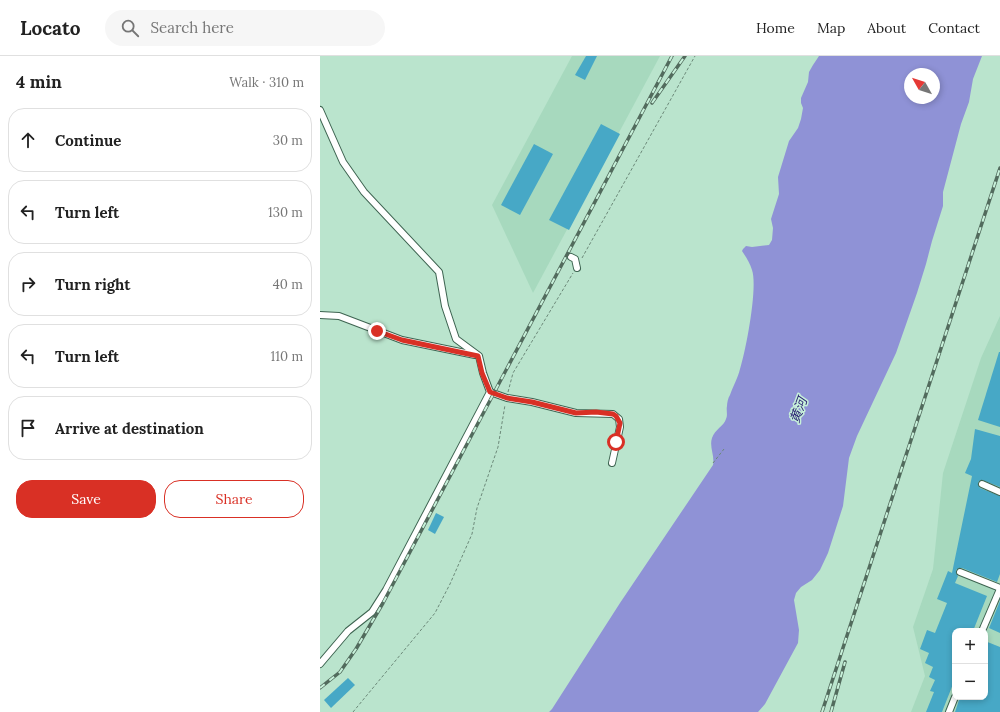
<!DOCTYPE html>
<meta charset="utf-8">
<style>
:root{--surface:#fff;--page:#f6f6f6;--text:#222;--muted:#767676;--line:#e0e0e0;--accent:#d93025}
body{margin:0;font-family:Lora,"Noto Sans SC",serif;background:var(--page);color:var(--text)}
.controls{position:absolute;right:12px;bottom:12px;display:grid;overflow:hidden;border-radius:8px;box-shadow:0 2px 6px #0003}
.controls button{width:36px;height:36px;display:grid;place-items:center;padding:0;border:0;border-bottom:1px solid var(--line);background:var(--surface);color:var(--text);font:20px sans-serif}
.compass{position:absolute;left:584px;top:12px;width:36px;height:36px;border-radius:50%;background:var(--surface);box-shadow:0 2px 6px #0003;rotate:309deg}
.stop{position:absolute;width:12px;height:12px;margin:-9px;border:3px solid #d93025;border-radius:50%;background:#fff}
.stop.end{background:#d93025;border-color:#fff;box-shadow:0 1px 4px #0008}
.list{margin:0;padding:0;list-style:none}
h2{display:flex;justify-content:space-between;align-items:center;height:52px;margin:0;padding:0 16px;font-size:17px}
h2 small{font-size:13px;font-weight:400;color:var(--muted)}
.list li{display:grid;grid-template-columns:26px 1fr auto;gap:12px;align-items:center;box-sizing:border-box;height:64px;margin:0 8px 8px;padding:0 8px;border:1px solid var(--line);border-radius:16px}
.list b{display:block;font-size:15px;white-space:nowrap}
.list em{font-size:13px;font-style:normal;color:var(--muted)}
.actions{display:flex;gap:8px;padding:12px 16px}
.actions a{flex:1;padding:9px 0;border:1px solid var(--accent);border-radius:16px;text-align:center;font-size:14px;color:var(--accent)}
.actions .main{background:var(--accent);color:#fff}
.icon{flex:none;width:22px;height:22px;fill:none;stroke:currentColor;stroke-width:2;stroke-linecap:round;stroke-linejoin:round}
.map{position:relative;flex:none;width:680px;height:656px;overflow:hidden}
header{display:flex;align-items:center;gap:24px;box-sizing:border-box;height:56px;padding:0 20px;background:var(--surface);border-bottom:1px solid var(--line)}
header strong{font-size:19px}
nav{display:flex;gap:22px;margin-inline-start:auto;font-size:14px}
.search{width:280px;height:36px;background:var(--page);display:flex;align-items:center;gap:10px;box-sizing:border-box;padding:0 14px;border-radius:22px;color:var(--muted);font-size:15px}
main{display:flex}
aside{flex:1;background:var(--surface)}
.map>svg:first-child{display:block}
</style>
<header>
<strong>Locato</strong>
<div class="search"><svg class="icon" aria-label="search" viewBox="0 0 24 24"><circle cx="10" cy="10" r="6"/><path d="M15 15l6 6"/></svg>Search here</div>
<nav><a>Home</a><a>Map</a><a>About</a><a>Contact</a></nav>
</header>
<main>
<aside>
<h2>4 min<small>Walk · 310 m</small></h2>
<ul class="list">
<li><svg class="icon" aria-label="ahead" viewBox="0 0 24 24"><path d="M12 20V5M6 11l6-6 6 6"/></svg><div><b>Continue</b></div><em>30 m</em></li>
<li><svg class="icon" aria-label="left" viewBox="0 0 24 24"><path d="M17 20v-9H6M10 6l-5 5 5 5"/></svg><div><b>Turn left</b></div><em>130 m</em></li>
<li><svg class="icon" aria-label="right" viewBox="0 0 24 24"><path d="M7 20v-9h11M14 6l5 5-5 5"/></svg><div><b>Turn right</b></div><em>40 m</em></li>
<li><svg class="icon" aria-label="left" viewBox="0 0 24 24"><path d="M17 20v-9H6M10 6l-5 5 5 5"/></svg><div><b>Turn left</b></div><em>110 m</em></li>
<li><svg class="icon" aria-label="arrive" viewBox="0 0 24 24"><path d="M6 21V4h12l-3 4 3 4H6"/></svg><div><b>Arrive at destination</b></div></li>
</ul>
<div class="actions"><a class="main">Save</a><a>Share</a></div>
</aside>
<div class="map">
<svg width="680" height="656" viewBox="0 0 680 656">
<rect width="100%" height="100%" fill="#bae4cd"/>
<g fill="#a7d9be" fill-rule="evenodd">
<path d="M252,0h88l-127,237 -41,-88z"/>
<path d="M680,260v396h-89l14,-36 -12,-49 20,-58 10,-96 38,-115zM635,575h30v66h-30z"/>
</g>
<path fill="#8f92d6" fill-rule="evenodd" d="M499,0h163l-9,23 -4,23 -8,22 -18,68v14l-11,35 -6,23 -9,29 -21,60 -39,83 -8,22 -6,48 -15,47 -8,17 -8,10 -11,7 -5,6 -2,7 5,30 -1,13 -33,61 -7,8h-209l3,-3 68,-106 93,-138c2,-9 -4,-18 -1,-27 3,-9 12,-12 14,-19 2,-4 0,-9 1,-13 0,-3 1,-8 3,-11 3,-9 8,-17 10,-26 6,-19 18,-82 12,-99 -2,-7 -6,-13 -10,-19l1,-2 3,-3 6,1 17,-2 3,-5 1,-12 -2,-9 8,-25 -1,-17 11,-36 9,-13 3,-9 2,-11 -2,-5v-5l7,-16 1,-10 4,-7zM590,18h24v24h-24z"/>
<g fill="#47a8c6">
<path d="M266,0h11l-12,24 -10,-5z"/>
<path d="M281,68l19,10 -51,96 -20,-10z"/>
<path d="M214,88l19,10 -33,61 -19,-10z"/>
<path d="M679,296h1v75l-22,-7z"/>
<path d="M655,373l25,7v51l-18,-7 -3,1 -1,3 2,4 20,8v78l-3,8 -35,-14h-3l-3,2v3l2,3 -3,7 32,13 -14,35h-18v48l-13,33h-16l8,-20 -4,-1 5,-11 -6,-3 4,-10 -8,-4 4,-10 -9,-4 7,-19 8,3 12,-30 -10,-4 11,-28 4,2 20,-97 -7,-3 6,-14z"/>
<path d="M116,457l8,4 -9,17 -7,-4z"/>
<path d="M680,545v32l-11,-5z"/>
<path d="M665,585l15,6v65h-45l5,-15h25z"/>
<path d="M28,622l7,7 -24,23 -7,-8z"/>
</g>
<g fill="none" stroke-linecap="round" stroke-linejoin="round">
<g stroke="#3e6451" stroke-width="8">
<g id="minor">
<path d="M0,54l23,52 21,30 75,80 6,34 11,33 23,17 4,17 7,19 -104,198 -14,22 -24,19 -28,33"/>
<path d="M251,201l4,2 2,9"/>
<path d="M0,259l19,1 63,24 73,15"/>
<path d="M170,336l17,6 25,4 44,11 37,1 6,5 1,8 -8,36"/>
<path d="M662,428l18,8"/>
<path d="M640,516l40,16"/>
<path d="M662,575l18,-42"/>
<path d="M629,656l6,-15"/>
</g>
</g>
<g stroke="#6c8979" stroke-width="1" stroke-dasharray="3 2" stroke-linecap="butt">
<path d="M262,202l113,-202"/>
<path d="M188,336l5,-19 60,-100"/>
<path d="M393,407l11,-14"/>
<path d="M33,656l82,-99 15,-29 22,-50 5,-26 21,-61 7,-42"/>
</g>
<use href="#minor" stroke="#fff" stroke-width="6"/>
<g stroke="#526b5d" stroke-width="3.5">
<g id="rail">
<path d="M332,47l33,-47"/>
<path d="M0,632l20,-16 16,-23 27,-46 289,-547"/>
<path d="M502,656l178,-544"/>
<path d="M511,656l14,-50"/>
</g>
</g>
<use href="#rail" stroke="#c7f1da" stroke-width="2" stroke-dasharray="6" stroke-linecap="butt"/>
</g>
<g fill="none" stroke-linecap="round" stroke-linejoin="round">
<path stroke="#d93025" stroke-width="5" d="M57,275l25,9 76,16 4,17 8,19 17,6 25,4 44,11 20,-1 17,2 3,2 4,7 -4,19"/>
</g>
<g text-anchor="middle" stroke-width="3" stroke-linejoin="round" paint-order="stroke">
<g font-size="13" font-style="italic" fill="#2e2575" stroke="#c7f1da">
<text transform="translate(478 354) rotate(-70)" y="5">黄河</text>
</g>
</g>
</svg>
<div class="controls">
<button>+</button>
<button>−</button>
</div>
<svg class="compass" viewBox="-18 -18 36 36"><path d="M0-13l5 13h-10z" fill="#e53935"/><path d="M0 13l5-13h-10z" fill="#767676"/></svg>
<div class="stop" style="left:296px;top:386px"></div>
<div class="stop end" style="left:57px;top:275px"></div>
</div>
</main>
